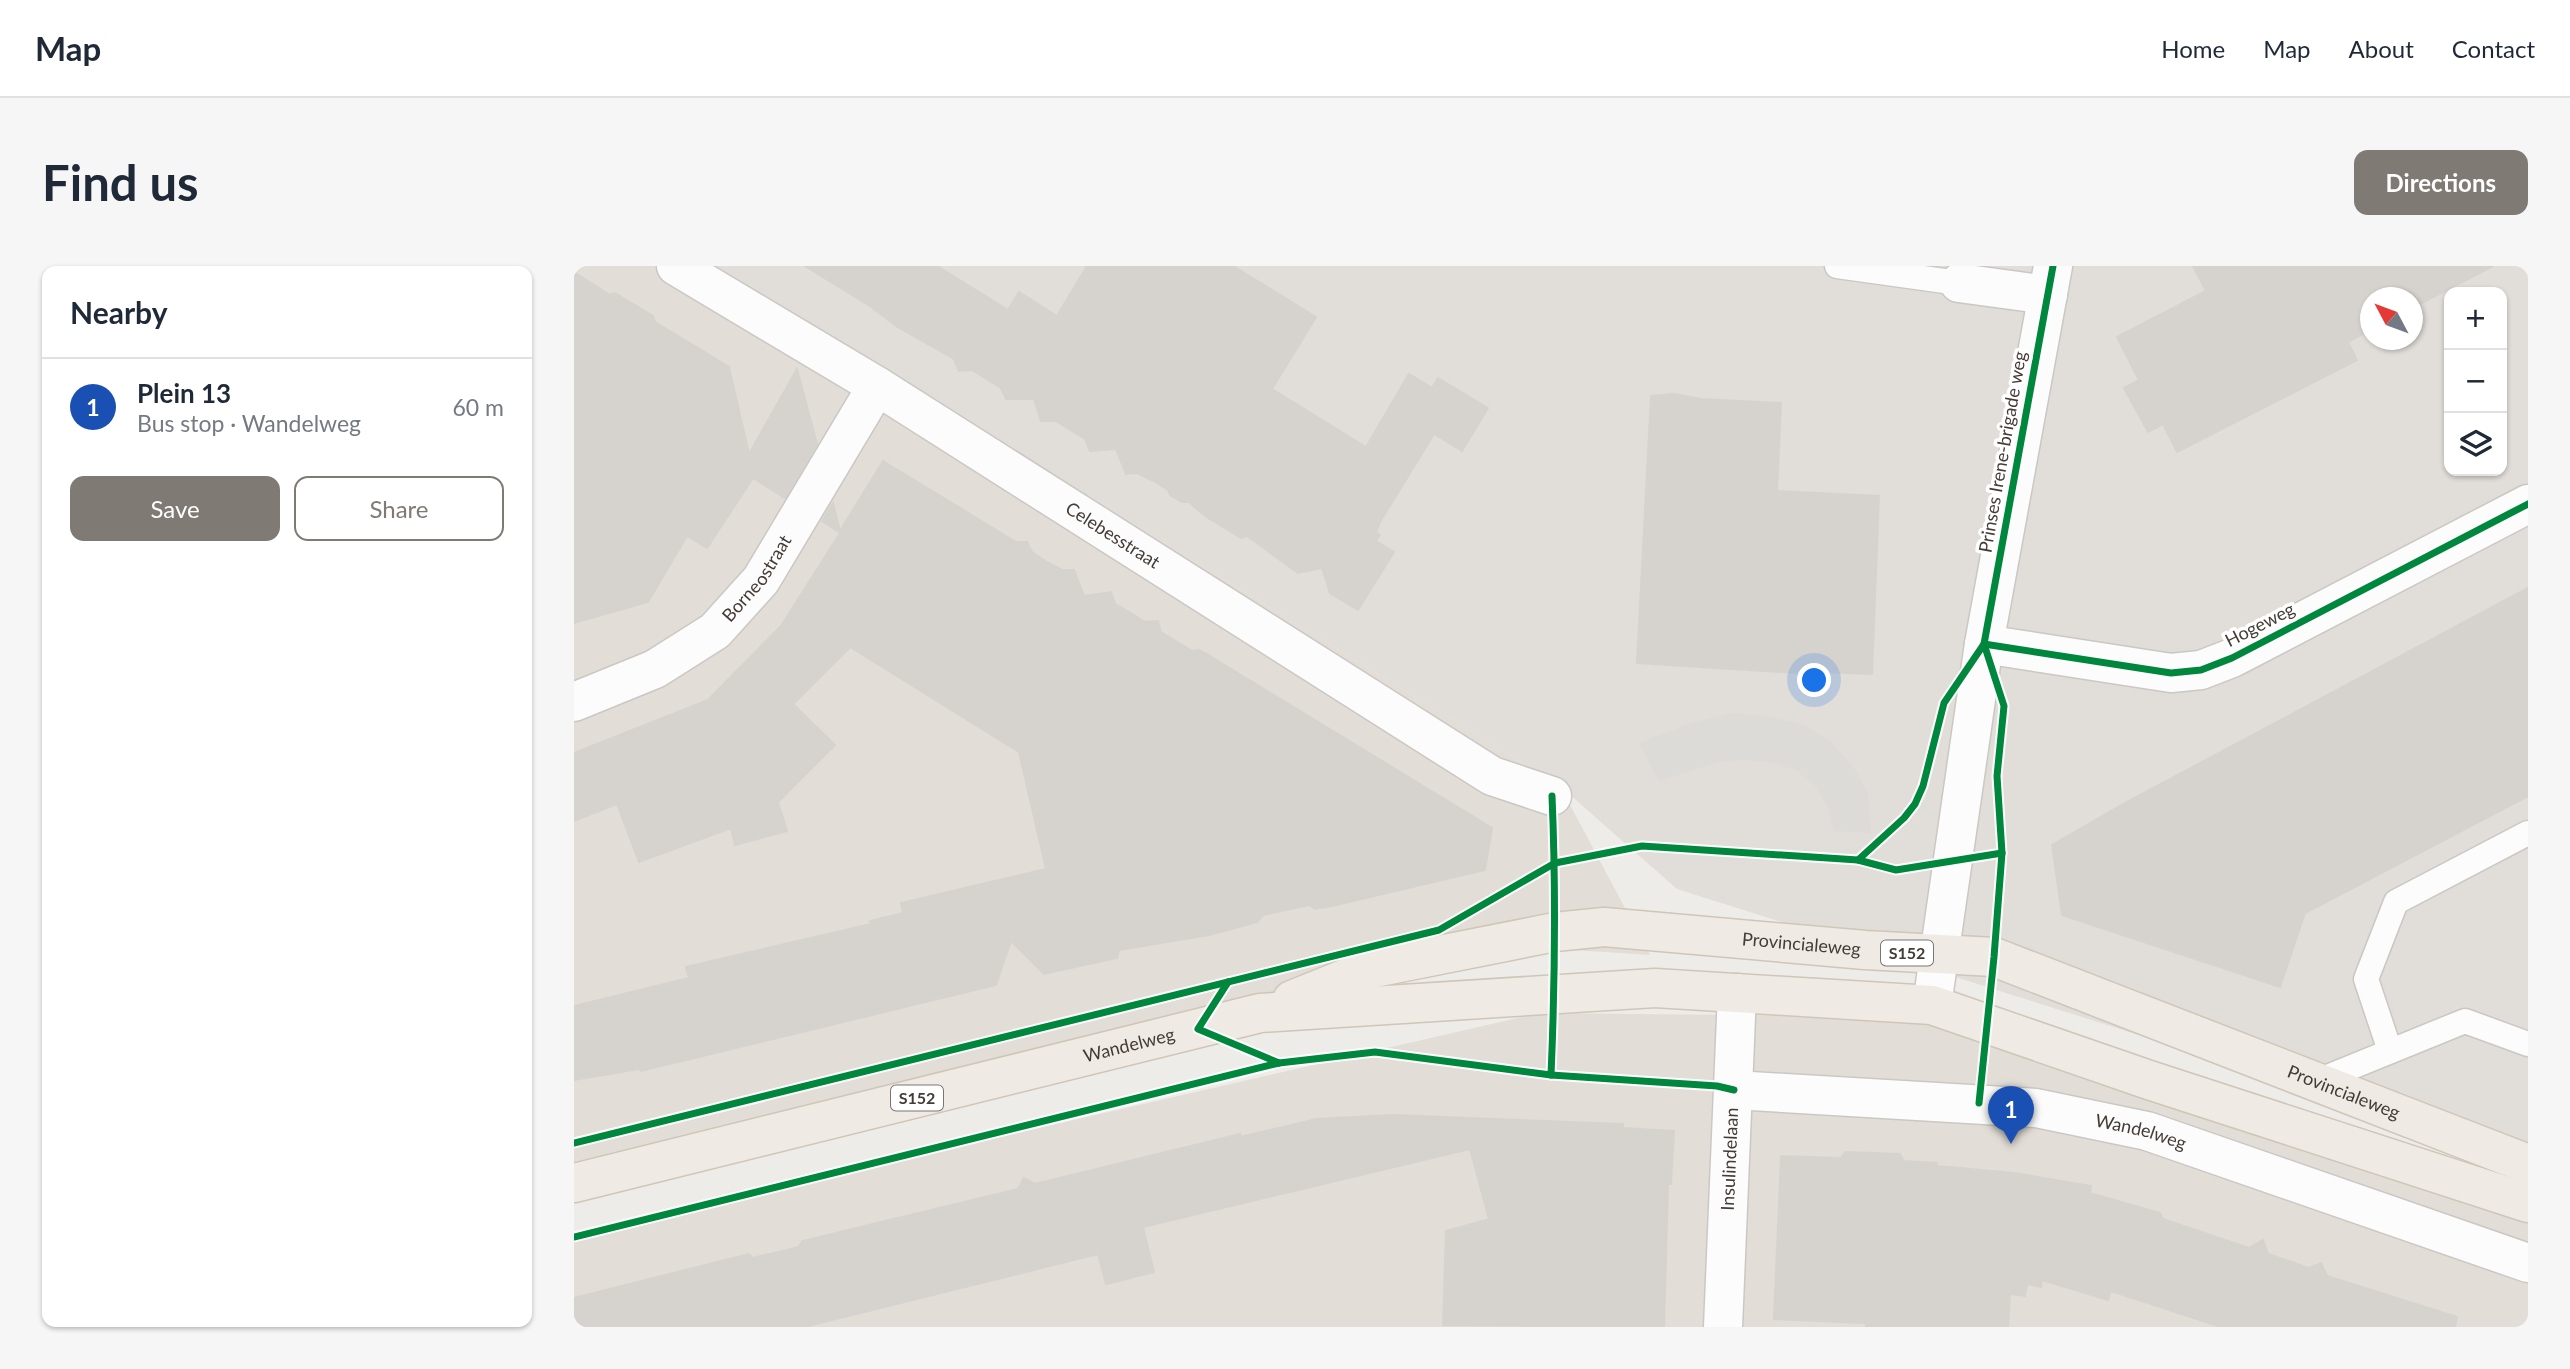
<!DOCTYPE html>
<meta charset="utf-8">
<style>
:root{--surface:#fff;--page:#f6f6f7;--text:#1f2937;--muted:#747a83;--line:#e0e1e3;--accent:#7f7a74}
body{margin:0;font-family:Lato,sans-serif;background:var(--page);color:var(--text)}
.controls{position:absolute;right:21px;top:21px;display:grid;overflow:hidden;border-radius:14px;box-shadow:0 2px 5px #0004}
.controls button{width:63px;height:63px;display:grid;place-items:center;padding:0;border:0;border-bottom:2px solid var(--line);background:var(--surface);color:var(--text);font:35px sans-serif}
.compass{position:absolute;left:1786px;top:21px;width:63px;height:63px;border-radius:50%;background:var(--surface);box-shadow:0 2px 5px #0004;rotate:311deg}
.you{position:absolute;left:1241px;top:415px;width:24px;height:24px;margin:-18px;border:5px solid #fff;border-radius:50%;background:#1a73e8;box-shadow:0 0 0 10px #1a73e833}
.badge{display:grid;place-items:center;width:46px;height:46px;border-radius:50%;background:var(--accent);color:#fff;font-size:23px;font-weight:700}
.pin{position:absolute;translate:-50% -58px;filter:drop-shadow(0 2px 4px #0008)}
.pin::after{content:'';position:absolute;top:37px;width:24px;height:21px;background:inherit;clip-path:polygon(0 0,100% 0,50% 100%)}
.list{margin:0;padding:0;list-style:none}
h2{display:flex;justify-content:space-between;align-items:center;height:91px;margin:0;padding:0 28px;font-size:30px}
h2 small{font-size:23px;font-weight:400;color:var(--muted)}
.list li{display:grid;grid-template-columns:46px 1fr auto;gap:21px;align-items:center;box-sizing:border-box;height:98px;padding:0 28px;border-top:2px solid var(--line)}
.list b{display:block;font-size:26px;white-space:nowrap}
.list p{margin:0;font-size:23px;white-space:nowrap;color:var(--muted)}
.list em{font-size:23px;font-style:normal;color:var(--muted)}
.actions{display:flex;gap:14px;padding:21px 28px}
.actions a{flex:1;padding:16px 0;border:2px solid var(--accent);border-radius:14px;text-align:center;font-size:24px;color:var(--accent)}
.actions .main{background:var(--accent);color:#fff}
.icon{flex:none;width:38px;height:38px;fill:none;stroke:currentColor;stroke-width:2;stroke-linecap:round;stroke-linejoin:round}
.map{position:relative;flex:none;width:1954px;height:1061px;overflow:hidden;border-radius:14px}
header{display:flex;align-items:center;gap:42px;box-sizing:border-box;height:98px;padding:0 35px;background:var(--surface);border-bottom:2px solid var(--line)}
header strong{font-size:33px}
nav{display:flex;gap:38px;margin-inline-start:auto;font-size:24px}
.intro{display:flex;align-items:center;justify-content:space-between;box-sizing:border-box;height:168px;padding:0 42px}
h1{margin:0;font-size:49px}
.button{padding:18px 32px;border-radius:14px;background:var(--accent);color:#fff;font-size:24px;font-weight:700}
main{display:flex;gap:42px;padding:0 42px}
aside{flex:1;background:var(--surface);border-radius:14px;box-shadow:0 2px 5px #0004}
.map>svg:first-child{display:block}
</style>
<header>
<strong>Map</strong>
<nav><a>Home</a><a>Map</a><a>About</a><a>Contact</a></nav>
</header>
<div class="intro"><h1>Find us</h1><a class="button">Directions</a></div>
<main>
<aside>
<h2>Nearby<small></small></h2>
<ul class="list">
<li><span class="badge" style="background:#1a4fb4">1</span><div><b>Plein 13</b><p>Bus stop · Wandelweg</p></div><em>60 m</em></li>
</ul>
<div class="actions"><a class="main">Save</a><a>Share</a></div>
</aside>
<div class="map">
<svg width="1954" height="1061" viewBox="0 0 1954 1061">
<rect width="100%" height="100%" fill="#eeece8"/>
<g fill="#e2ddd6">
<path d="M0,0h141l845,520 90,169 -123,-8 -953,224z"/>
<path d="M965,747l370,4 619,196v114h-1954v-92z"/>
</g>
<path fill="#e1ddd9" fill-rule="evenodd" d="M141,0h1813v892l-851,-269 -117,-103zM1875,26h53v179h-53zM1797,32h42v42h-42z"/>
<path fill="#dddbd8" d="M1155,447l34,2 41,10 26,16 25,28 13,24 3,40 -37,-2 -6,-24 -13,-21 -19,-16 -21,-7 -25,-3 -29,1 -62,20 -20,-38 52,-20z"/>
<g fill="#d6d3cf" stroke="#d6d3ce" stroke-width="2">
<path d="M231,0h132l71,44 11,-18 38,24 30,-50h146l83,51 -44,72 94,58 43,-73 23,14 6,-10 50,30 -26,43 -28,-17 -54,88 -4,10 4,3 -4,6 18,11 -36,58 -28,-17 -8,-25 -24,5 -51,-37 -6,2 -36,-22 -16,-14h-7l-12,-7 -2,-5 -14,-9 -17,-8 -11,1 -10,-25 -26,2 -5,-12 -29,-18h-15l-7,-22h-28l-5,-11 -29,-18 -13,1 -5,-12 -58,-33 -26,-20z"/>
<path d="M1619,0h300l-81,42v-10h-42v32l-22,12 9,18 -180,92 -14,-28 -15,8 -24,-44 15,-8 -22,-43 89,-46z"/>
<path d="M0,6l36,23 5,-2 38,23 2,6 74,45 20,87 48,-85 20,75 -32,54 -32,-20 -46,70 -20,-12 -39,66 -74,21z"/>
<path d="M1100,128l27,5 80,4 -4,88 102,5 -7,178 -75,-3 -1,2 -159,-10 14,-267z"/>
<path d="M309,195l133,81h11l5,10 15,10 15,8h12l10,26 27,-4 4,12 16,9 14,9 13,-1 3,11 31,19 7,-1 11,6 282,172 -7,42 -153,36 -17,3 -6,-4 -46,10 -5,7 -49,13 -90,15 -2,8 -73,16 -33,-33 -15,44 -355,86 -2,-2 -65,11v-74l115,-28 -3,-11 185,-43 -1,-3 33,-8 -2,-10 145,-34 -27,-117 -169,-105 -57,57 42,41 -57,57 9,29 -52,14 -4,-17 -92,34 -22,-58 -43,17v-68l134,-53 73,-74 59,-93 -18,-12 11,-18 7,28z"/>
<path d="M1954,322v208l-223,117 -25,74 -218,-72 -10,-70 75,-43z"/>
<path d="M819,849l230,9v4l51,3 -3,53h-3l-4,143 -221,-2 3,-94 43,-12 -19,-70 -327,78 11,45 -48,12 -8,-30 -294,73h-230v-29l175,-44 4,4 46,-11 3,-6 216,-52 6,-11 11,6 205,-50 1,3 75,-18z"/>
<path d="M1271,886l55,2 4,7 33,2v3l78,7 76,13 -1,7 70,20 3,6 86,29 14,-8 5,14 41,14 12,-5 6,13 130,41 -2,10h-234l-110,-36 -3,9 -66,-20 -1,7 -14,-3 -2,12 -15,-2 -2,33h-142v-4l-92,-4 7,-163 60,2z"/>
</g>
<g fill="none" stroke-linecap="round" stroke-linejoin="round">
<g stroke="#cbc8c4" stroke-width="27">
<g id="service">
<path d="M1263,0l122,17 3,-13"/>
<path d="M1816,785l-24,-72 30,-77 132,-69"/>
<path d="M1741,816l150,-61 63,23"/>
</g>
</g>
<g stroke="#cbc8c4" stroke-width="41">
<g id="minor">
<path id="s1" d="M102,0l201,120 615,390 60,20"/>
<path d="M1385,17l89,12"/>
<path d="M1410,378l187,29 30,-3 31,-12 296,-154"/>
<path id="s2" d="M0,436l81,-33 60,-38 46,-51 116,-194"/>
<path d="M1358,739l52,-361 69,-378"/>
<path id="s3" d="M1160,824l302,18 111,23 381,132"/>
<path id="s4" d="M1149,1061l14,-334"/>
</g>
</g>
<g stroke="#cfc6b7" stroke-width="41">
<g id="primary">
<path id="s5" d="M718,734l77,-31 186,-37 49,-5 261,23 129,7 534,207"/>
<path id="s6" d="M0,917l686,-170 395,-25 277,17 217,75 379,123"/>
</g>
</g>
<use href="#service" stroke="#fcfcfc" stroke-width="24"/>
<use href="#minor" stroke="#fcfcfc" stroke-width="38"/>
<use href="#primary" stroke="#efeae4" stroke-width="38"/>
<g stroke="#fff" stroke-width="11">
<g id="cycleway">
<path d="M1410,378l187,29 30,-3 31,-12 296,-154"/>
<path d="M1284,594l46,-42 11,-14 8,-18 21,-83 40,-59 69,-378"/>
<path d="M654,716l-30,47 81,34"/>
<path d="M977,809c4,-93 5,-186 1,-279"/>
<path d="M1405,837l15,-146 8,-104 -5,-77 7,-70 -20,-62"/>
<path d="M0,877l865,-213 116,-67 87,-17 216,14 38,10 106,-17"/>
<path d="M0,971l705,-174 96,-11 176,23 166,11 17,4"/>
</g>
</g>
<use href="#cycleway" stroke="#00873e" stroke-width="7"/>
</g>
<g text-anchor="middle" stroke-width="7" stroke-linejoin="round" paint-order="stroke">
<g fill="#fff" stroke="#7b7672" stroke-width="2">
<rect x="1307" y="674.5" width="52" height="25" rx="5"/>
<rect x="317" y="819.5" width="52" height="25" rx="5"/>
</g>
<g font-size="16" font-weight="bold" fill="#433c35">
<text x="1333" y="693">S152</text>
<text x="343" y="838">S152</text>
</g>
<g font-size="18" fill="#433c35" stroke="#fff">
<text transform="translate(1429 186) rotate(-80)" y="6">Prinses Irene-brigade weg</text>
<text dy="6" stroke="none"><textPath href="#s1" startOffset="513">Celebesstraat</textPath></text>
<text dy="6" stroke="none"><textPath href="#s2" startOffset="226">Borneostraat</textPath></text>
<text transform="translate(1686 359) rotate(-27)" y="6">Hogeweg</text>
<text dy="6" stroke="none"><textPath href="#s5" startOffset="520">Provincialeweg</textPath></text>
<text dy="6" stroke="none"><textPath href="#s6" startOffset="572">Wandelweg</textPath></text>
<text dy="6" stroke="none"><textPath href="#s5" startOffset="1088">Provincialeweg</textPath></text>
<text dy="6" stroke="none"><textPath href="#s3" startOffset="410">Wandelweg</textPath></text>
<text dy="6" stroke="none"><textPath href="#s4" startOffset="168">Insulindelaan</textPath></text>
</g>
</g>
</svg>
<div class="controls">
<button>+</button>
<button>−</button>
<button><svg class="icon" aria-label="layers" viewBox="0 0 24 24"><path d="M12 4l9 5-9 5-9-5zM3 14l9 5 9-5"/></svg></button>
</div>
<svg class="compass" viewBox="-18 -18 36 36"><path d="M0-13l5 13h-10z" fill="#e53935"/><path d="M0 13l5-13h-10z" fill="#747a83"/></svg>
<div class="you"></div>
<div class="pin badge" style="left:1437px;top:878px;background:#1a4fb4">1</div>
</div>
</main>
